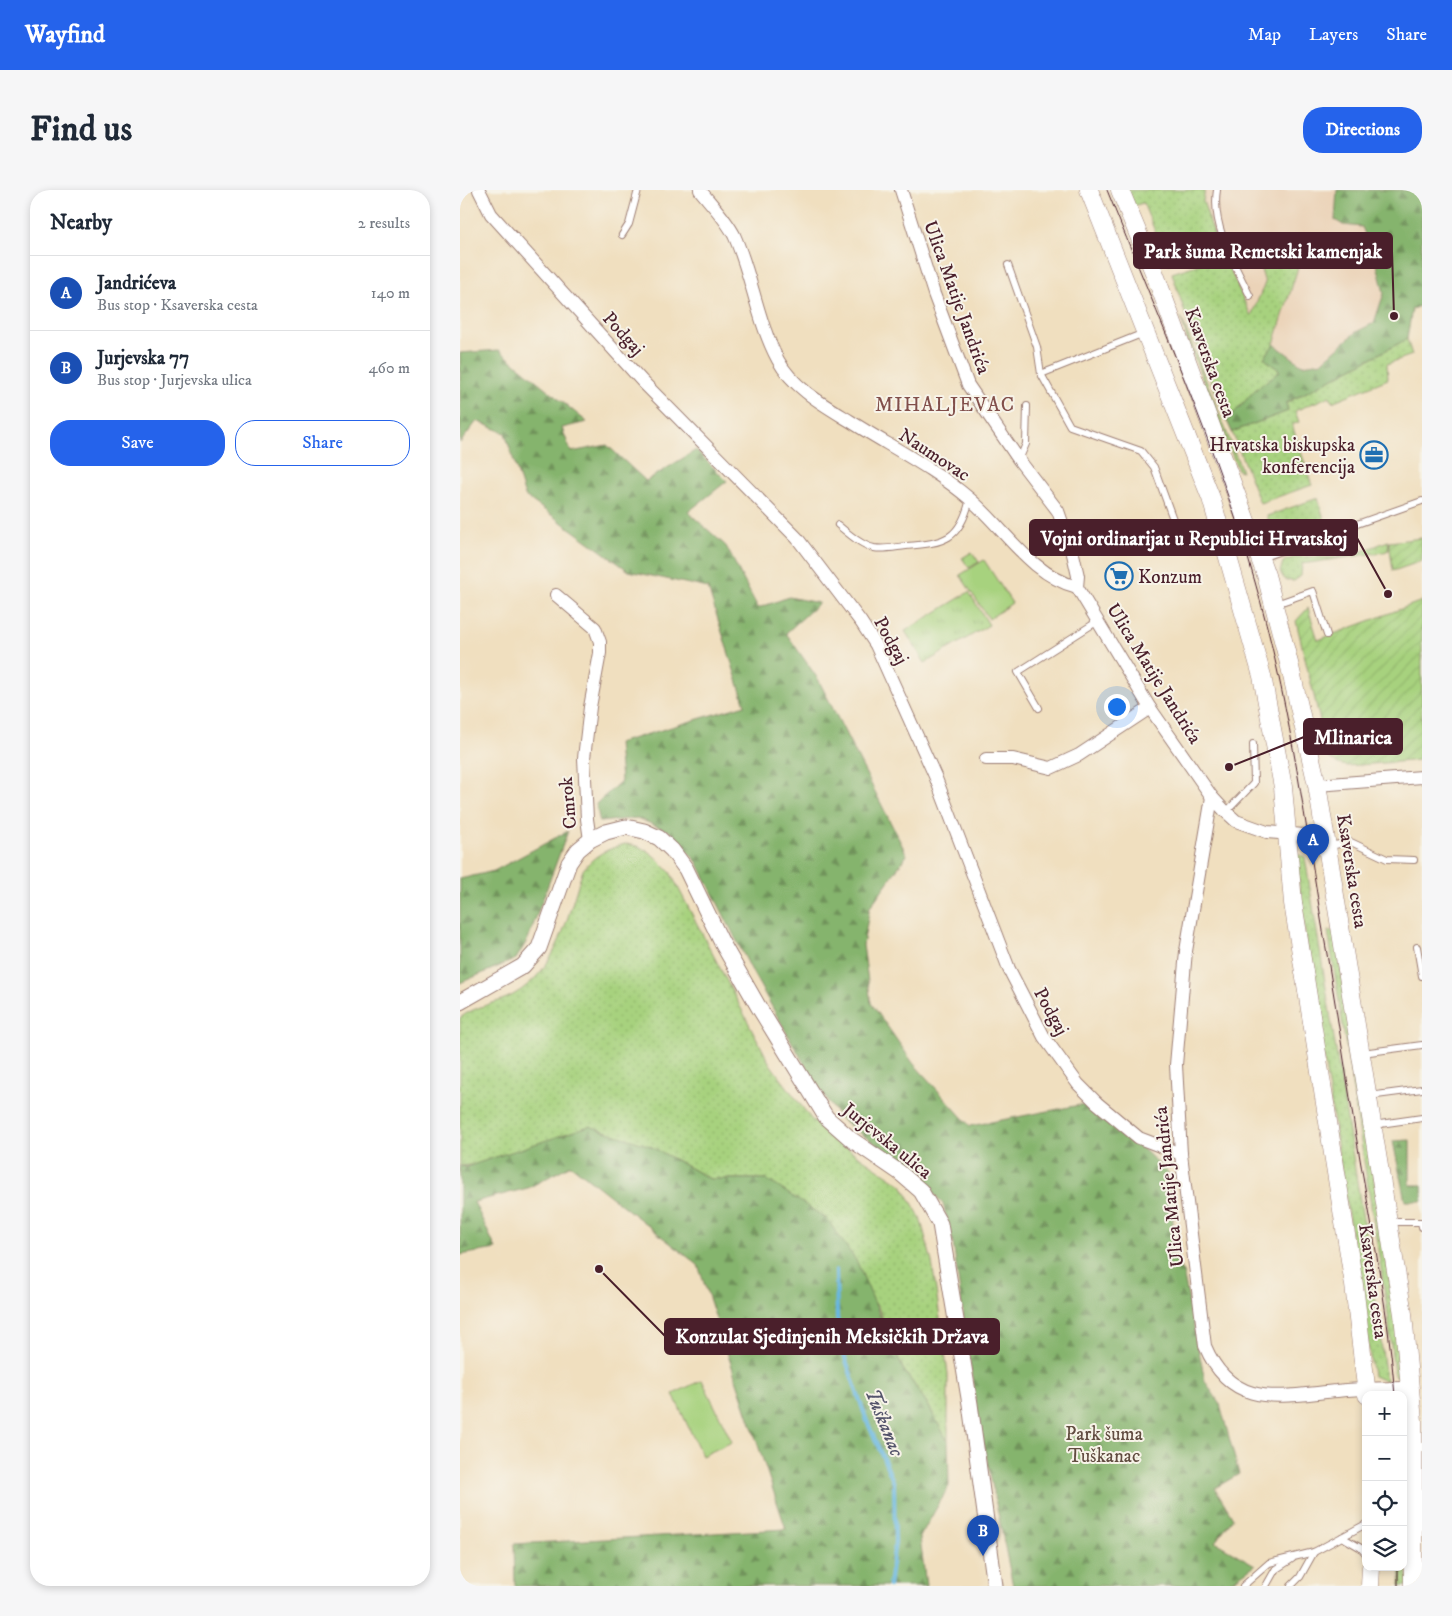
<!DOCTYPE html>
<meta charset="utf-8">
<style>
:root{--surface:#fff;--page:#f6f6f7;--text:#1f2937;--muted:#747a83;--line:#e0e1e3;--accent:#2563eb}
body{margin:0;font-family:"IM FELL DW Pica",serif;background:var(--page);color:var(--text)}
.controls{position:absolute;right:15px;bottom:15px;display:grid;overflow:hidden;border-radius:10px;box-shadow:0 2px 8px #0003}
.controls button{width:45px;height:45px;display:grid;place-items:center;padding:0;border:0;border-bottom:1px solid var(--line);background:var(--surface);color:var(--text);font:25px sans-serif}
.you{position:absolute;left:656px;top:516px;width:18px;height:18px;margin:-12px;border:4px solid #fff;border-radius:50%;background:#1a73e8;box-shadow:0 0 0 8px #1a73e833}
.badge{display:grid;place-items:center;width:32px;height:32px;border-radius:50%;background:var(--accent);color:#fff;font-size:16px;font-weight:700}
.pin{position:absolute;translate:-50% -41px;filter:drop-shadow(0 1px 2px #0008)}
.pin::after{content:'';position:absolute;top:26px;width:18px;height:15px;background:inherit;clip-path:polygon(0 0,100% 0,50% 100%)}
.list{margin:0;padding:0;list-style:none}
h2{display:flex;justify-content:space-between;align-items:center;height:65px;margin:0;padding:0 20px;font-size:21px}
h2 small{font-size:16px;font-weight:400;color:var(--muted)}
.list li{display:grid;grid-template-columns:32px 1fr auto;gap:15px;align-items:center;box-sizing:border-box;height:75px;padding:0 20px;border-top:1px solid var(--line)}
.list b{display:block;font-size:19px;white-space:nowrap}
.list p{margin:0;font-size:16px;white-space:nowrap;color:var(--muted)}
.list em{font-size:16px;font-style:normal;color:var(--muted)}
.actions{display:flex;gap:10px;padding:15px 20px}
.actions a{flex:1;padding:11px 0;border:1px solid var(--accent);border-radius:20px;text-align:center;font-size:18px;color:var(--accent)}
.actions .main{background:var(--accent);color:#fff}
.icon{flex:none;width:28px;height:28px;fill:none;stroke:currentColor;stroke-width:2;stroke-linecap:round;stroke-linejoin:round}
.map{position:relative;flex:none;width:962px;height:1396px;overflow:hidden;border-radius:20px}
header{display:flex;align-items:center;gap:30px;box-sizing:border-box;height:70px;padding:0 25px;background:var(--accent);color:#fff}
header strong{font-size:24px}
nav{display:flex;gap:28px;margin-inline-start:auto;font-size:18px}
.intro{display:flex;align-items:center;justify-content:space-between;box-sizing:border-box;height:120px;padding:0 30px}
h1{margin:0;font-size:35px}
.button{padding:12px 22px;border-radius:20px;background:var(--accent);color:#fff;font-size:18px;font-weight:700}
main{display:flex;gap:30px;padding:0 30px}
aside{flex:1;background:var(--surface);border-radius:20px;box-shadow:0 2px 8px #0003}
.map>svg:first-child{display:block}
</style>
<header>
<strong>Wayfind</strong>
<nav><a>Map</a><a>Layers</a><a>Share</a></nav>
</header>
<div class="intro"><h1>Find us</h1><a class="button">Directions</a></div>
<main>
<aside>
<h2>Nearby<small>2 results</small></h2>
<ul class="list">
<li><span class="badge" style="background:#1a4fb4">A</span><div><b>Jandrićeva</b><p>Bus stop · Ksaverska cesta</p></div><em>140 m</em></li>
<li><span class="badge" style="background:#1a4fb4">B</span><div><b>Jurjevska 77</b><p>Bus stop · Jurjevska ulica</p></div><em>460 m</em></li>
</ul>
<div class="actions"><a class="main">Save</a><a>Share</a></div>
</aside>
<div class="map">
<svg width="962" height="1396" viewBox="0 0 962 1396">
<defs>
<pattern id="grass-dots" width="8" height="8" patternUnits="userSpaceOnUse" patternTransform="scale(1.25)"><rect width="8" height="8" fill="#a7d27e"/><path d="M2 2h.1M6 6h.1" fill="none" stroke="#91b46d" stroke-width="1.8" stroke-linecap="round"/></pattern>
<pattern id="forest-firs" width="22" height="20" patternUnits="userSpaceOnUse" patternTransform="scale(1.25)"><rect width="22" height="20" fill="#85b46d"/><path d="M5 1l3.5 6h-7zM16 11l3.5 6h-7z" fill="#6f925a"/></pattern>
<pattern id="park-tufts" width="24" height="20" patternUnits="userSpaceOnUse" patternTransform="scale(1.25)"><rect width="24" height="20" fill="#a7d27e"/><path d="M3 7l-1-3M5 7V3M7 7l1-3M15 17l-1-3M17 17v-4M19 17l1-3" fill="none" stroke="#91b46d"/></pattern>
<pattern id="garden-furrows" width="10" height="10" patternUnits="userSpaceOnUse" patternTransform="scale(1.25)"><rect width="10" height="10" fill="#a7d27e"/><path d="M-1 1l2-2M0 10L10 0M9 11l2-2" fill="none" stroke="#91b46d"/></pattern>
</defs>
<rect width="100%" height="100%" fill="#f7f3e8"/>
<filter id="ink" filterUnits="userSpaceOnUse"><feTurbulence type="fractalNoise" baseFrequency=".02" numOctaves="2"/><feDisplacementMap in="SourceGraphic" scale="10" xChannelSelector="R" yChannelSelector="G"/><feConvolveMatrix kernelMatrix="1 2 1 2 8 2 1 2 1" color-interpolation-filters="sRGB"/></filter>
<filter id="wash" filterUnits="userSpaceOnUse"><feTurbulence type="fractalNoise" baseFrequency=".0096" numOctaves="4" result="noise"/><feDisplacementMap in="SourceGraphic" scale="20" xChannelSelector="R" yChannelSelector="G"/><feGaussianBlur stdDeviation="1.12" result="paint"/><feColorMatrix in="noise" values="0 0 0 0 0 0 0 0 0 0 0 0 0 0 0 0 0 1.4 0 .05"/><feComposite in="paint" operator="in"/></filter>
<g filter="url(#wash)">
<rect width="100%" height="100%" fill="#f0dfbf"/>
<path fill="#ebd3b8" d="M745,0h132l-2,30 8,5 18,2 15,33 7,35 -9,28 -18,9 -34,30 -20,3 -28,-21 -23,-27 -33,-71 -15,-45z"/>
<g fill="url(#grass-dots)" stroke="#787854">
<path d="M667,0h78l-2,11 15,45 -49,18 -26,-61 -10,3z"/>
<path d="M794,57l46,14 -26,83 -10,14 16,13 -25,19 -28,31 -38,-96 -17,-52 52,-17 27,60 14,-33z"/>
<path d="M721,127l61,154 -4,-1 -51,-131z"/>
<path d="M947,149l5,16 -25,9 1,15 -56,23 -2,-6 -35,15 4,11 -7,3 20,60 -52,18 -28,-71 56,-21 -2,-8z"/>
<path d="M858,308l7,25 -50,19 -8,-26z"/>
<path d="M928,351l1,9 -5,2 -82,12 -1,12 -7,5 -9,-1 -5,-8 3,-10c18,-10 34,-3 53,-5 18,-1 36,-10 52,-16z"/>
<path d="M165,654c23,2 30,13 45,28l100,192 42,56 42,33 48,32 18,32 12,45 16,112v68l-21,-39 -24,-34 -25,-62 -112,-128h-56l-60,-33 -190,20v-148c14,-12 36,-14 53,-23 47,-27 53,-77 70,-125 11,-15 24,-21 42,-26z"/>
<path d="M835,663l10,4 70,437 11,87 -13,-5 -64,-414z"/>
<path d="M868,741h7l60,379 7,66 -2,2 -6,-3 -6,-61z"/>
<path d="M943,1207l2,3 3,186h-8l1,-19h2z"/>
</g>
<g fill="url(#forest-firs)" stroke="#686a4c">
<path d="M877,0h85v115l-10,4 -5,30 -121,64 2,8 -56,21 -5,-11 28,-31 25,-19 -16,-13 10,-14 28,21 20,-3 34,-30 18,-9 10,-30 -8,-33 -14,-33 -19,-2 -8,-5z"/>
<path d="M39,160l88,72 -25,6 9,24 36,-7 39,36 50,-31 31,31 -39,31 38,34 32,62 31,-11 30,6 -33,30 32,46 89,176 -37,52 -7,38 8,58 42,60 57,63 115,-22 46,33 39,38 3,40 -2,39 12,18 22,109 15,23 19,70 -24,14 18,30 -18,24 40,23 -30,21h-212l-37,-180 -23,-163 -10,-39 -27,-30 -75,-55 -23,-31 -64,-113 -57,-113 -28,-31 -32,-13 -37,4 -4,-18 25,-23 -3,-38 127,-38 -37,-117 -79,-17 -104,-75 -20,-63 -28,-12 -17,22v-90z"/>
<path d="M108,641l-40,108 -12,20 -56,24v-104l34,-8z"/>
<path d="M129,936l61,20 60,33h56l61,40 30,43 46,107 24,34 21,39 1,44 -29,51 6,49h-411l-1,-42 272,-15 -88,-264 -127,-100 -43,23 -54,14 22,47 -36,6v-89l6,1z"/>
<path d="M950,950v45h12v16h-17l-12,-60z"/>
</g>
<g fill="url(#park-tufts)" stroke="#787854">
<path d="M512,362l7,10 -10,6 -7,-10z"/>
<path d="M509,402l20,33 -64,38 -20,-32z"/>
</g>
<g fill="url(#garden-furrows)" stroke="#787854">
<path d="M962,348v23l-29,10 -4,-29z"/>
<path d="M962,411v159l-75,6 -9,-2 -9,-6 -33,-137 12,-13 10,32z"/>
</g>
<g fill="#a7d27e" stroke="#787854">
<path d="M524,370l28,43 -23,16 -29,-44z"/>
<path d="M242,1190l30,62 -30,14 -29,-62z"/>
</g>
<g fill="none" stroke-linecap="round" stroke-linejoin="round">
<path stroke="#68b7e2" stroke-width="4" d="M376,1080l1,47 4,29 26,75 27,62 1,59 -6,44"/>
</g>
</g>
<g filter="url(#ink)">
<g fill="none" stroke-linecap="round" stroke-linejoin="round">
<g stroke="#9d7f75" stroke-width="8">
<g id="service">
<path d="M757,0c-6,36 18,75 33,106"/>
<path d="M162,45l7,-11 9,-34"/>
<path d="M548,75l29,82 4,27 29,52 71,25 13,16 24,66"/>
<path d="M581,184l103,-41"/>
<path d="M559,270l7,-16 1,-38"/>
<path d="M378,335c11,9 23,20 36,23 10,2 22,-1 32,-2 39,-3 54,-6 64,-47"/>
<path d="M801,368l161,-57"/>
<path d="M816,414l37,-13 14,44"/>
<path d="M579,518l-21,-36 80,-51"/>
<path d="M766,622l28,-29 -1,-39"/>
<path d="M869,656l22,-4 36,17 27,1"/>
<path d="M957,757l5,29"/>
<path d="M902,863l60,-8"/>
<path d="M909,906l53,-7"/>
<path d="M913,935l49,-7"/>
<path d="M930,1032h31l1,5"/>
<path d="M882,1347l19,11 5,6"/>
<path d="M783,1396l26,-23 45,-11 52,-28"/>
<path d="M806,1396l9,-16 17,-11"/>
<path d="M831,1396l9,-9 14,-25"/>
</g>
</g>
<g stroke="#9d7f75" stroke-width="14">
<g id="minor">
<path d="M19,0l12,24 151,167 155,157 64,84 15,23 59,131 74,193 35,68 34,47 19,19 42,35 42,16"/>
<path d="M240,0c11,14 26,29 34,45 18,40 23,86 44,125 15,28 46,45 72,61 39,25 84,47 120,78 35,30 61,76 107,88"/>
<path d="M441,0l33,104 34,91 51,75 39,51 15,43 5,22 -1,11 73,121 62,89 12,13 12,11 31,11 37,3 22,-2"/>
<path d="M96,405l39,33 5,14v11l-10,54 -6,51 3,61 3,21"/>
<path d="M526,569h27l38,9 28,-13 71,-47"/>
<path d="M857,595l105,-8"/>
<path d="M752,607l-26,154 -10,114 5,89 24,192c27,64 75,50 132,45 24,-3 49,-3 73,-3"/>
</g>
</g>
<g stroke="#9d7f75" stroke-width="17">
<path id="tertiary" d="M0,812l63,-36 16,-18 30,-85 9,-13 12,-10 16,-8 20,-5 18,4 15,7 13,12 14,19 36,74 36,63 68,111 26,23 47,32 22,19 19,33 30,180 25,182"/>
</g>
<g stroke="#9d7f75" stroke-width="19">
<g id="secondary">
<path d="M629,0l122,308 51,178 21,111 10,116 61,382 13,110"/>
<path d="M660,0l36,87 110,298 24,92 27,118 86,529 10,107v165"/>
<path d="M910,1396l1,-19"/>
</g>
</g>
<use href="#service" stroke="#fff" stroke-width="6"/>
<use href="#minor" stroke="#fff" stroke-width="12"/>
<use href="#tertiary" stroke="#fff" stroke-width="15"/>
<use href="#secondary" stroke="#fff" stroke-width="18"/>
<g stroke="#4a1f2b" stroke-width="1">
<path d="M647,0c52,130 110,257 148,392 32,111 48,223 66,337 10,57 19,115 28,173 15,100 38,201 46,303"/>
<path d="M938,1396v-19"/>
</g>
</g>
</g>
<defs>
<g id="office-ring" transform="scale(1.4375)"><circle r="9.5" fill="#f7f3e8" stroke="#1f6fb2" stroke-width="1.5"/><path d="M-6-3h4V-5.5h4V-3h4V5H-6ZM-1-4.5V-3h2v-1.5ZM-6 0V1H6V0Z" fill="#1f6fb2"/></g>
<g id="supermarket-ring" transform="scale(1.4375)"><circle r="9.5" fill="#f7f3e8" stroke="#1f6fb2" stroke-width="1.5"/><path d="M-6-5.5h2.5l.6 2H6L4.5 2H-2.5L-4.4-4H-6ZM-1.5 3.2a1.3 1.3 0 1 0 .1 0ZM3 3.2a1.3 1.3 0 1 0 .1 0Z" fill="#1f6fb2"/></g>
</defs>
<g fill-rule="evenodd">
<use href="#office-ring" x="914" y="265"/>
<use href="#supermarket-ring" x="659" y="386"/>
</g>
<g text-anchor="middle" stroke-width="4" stroke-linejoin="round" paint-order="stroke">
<g font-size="19" fill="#4a1f2b" stroke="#f7f3e8">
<text transform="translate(498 107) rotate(70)" y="7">Ulica Matije Jandrića</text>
<text transform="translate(164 143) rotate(48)" y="7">Podgaj</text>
<text transform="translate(751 172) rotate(70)" y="7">Ksaverska cesta</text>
<text transform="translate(475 264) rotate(33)" y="7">Naumovac</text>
<text transform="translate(432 450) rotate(61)" y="7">Podgaj</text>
<text transform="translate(695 483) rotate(58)" y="7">Ulica Matije Jandrića</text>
<text transform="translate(107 613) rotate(-95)" y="7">Cmrok</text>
<text transform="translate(893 681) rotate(81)" y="7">Ksaverska cesta</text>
<text transform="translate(592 821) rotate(61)" y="7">Podgaj</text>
<text transform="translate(428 950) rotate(39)" y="7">Jurjevska ulica</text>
<text transform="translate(708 997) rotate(-96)" y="7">Ulica Matije Jandrića</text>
<text transform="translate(914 1091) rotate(82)" y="7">Ksaverska cesta</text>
</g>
<g font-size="19" fill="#4a1f2b" stroke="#f7f3e8" text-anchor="end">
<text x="895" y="261">Hrvatska biskupska<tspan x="895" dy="22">konferencija</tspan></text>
<text x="678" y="393" text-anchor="start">Konzum</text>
</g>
<g font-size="19" fill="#614c40" stroke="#f7f3e8">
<text x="644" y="1250">Park šuma<tspan x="644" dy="22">Tuškanac</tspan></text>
</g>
<g font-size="20" letter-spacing="1" fill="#814e4a" stroke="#f7f3e8">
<text x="485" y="221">MIHALJEVAC</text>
</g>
<g font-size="20" font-style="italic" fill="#54546b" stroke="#f7f3e8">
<text transform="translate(425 1232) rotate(68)" y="7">Tuškanac</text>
</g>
</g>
<path fill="none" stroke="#4a1f2b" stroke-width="2" d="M934 126L932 61M928 404L897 348M769 577L844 547M139 1079L205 1146"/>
<g fill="#4a1f2b" stroke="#f7f3e8" stroke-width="2">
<circle cx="934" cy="126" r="5"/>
<circle cx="928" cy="404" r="5"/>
<circle cx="769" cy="577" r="5"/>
<circle cx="139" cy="1079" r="5"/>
</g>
<g fill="#4a1f2b" stroke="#4a1f2b" stroke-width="2">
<rect x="674" y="43" width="258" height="35" rx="5"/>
<rect x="570" y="330" width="327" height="35" rx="5"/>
<rect x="844" y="529" width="98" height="35" rx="5"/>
<rect x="205" y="1129" width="334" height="35" rx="5"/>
</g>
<g font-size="20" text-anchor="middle" font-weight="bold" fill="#fff">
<text x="803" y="68">Park šuma Remetski kamenjak</text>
<text x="734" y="355">Vojni ordinarijat u Republici Hrvatskoj</text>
<text x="893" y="554">Mlinarica</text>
<text x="372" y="1153">Konzulat Sjedinjenih Meksičkih Država</text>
</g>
</svg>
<div class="controls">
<button>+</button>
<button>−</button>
<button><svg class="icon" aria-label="locate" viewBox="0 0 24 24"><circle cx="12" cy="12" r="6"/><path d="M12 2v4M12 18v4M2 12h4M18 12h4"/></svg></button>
<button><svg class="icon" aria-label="layers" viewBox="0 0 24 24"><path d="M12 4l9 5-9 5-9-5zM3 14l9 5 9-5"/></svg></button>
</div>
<div class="you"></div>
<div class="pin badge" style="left:853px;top:675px;background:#1a4fb4">A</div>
<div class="pin badge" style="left:523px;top:1366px;background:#1a4fb4">B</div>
</div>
</main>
